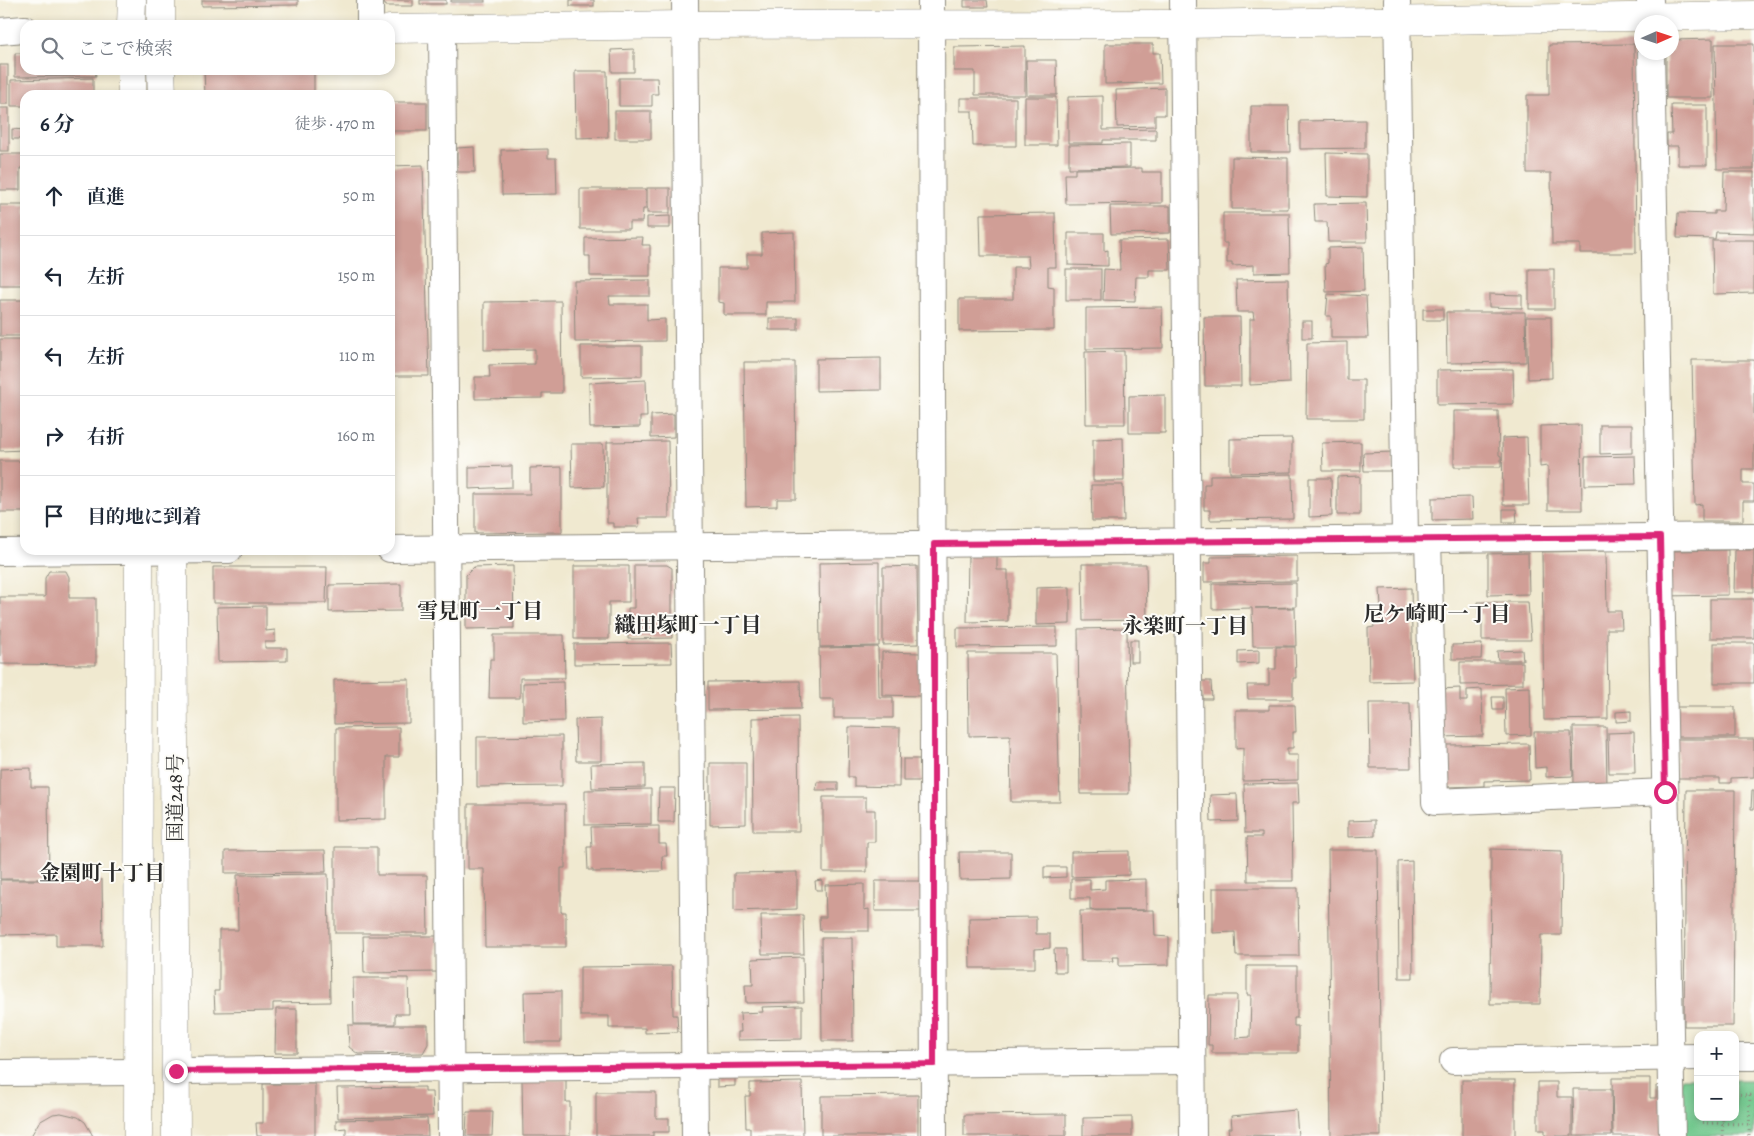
<!DOCTYPE html>
<html lang="ja">
<meta charset="utf-8">
<style>
:root{--surface:#fff;--page:#f2f2f3;--text:#1f2937;--muted:#747a83;--line:#e0e1e3}
body{margin:0;font-family:Alegreya,"Noto Serif JP",serif;background:var(--page);color:var(--text)}
.controls{position:absolute;right:15px;bottom:15px;display:grid;overflow:hidden;border-radius:10px;box-shadow:0 2px 8px #0003}
.controls button{width:45px;height:45px;display:grid;place-items:center;padding:0;border:0;border-bottom:1px solid var(--line);background:var(--surface);color:var(--text);font:25px sans-serif}
.compass{position:absolute;left:1634px;top:15px;width:45px;height:45px;border-radius:50%;background:var(--surface);box-shadow:0 2px 8px #0003;rotate:87deg}
.stop{position:absolute;width:15px;height:15px;margin:-11px;border:4px solid #db2777;border-radius:50%;background:#fff}
.stop.end{background:#db2777;border-color:#fff;box-shadow:0 1px 5px #0008}
.list{margin:0;padding:0;list-style:none}
h2{display:flex;justify-content:space-between;align-items:center;height:65px;margin:0;padding:0 20px;font-size:21px}
h2 small{font-size:16px;font-weight:400;color:var(--muted)}
.list li{display:grid;grid-template-columns:32px 1fr auto;gap:15px;align-items:center;box-sizing:border-box;height:80px;padding:0 20px;border-top:1px solid var(--line)}
.list b{display:block;font-size:19px;white-space:nowrap}
.list em{font-size:16px;font-style:normal;color:var(--muted)}
.icon{flex:none;width:28px;height:28px;fill:none;stroke:currentColor;stroke-width:2;stroke-linecap:round;stroke-linejoin:round}
.map{position:relative;flex:none;width:1754px;height:1136px;overflow:hidden}
.search{position:absolute;background:var(--surface);box-shadow:0 2px 8px #0003;left:20px;top:20px;width:375px;height:55px;display:flex;align-items:center;gap:12px;box-sizing:border-box;padding:0 18px;border-radius:15px;color:var(--muted);font-size:19px}
.panel{position:absolute;background:var(--surface);box-shadow:0 2px 8px #0003;left:20px;top:90px;width:375px;height:465px;border-radius:15px}
.map>svg:first-child{display:block}
</style>
<div class="map">
<svg width="1754" height="1136" viewBox="0 0 1754 1136">
<rect width="100%" height="100%" fill="#fdfcf7"/>
<filter id="ink" filterUnits="userSpaceOnUse"><feTurbulence type="fractalNoise" baseFrequency=".02" numOctaves="2"/><feDisplacementMap in="SourceGraphic" scale="10" xChannelSelector="R" yChannelSelector="G"/><feConvolveMatrix kernelMatrix="1 2 1 2 8 2 1 2 1" color-interpolation-filters="sRGB"/></filter>
<filter id="wash" filterUnits="userSpaceOnUse"><feTurbulence type="fractalNoise" baseFrequency=".0096" numOctaves="4" result="noise"/><feDisplacementMap in="SourceGraphic" scale="20" xChannelSelector="R" yChannelSelector="G"/><feGaussianBlur stdDeviation="1.12" result="paint"/><feColorMatrix in="noise" values="0 0 0 0 0 0 0 0 0 0 0 0 0 0 0 0 0 1.4 0 .05"/><feComposite in="paint" operator="in"/></filter>
<g filter="url(#wash)">
<rect width="100%" height="100%" fill="#f0e9d0"/>
<path fill="#71c88d" stroke="#4e7a5c" d="M1681,1078h17v39h37v-37h19v56h-73z"/>
<g id="blocks">
<g fill="#d09e96">
<path d="M202,0h96v5l-96,1z"/>
<path d="M382,0h31v6h-27z"/>
<rect x="420" y="0" width="26" height="4"/>
<rect x="451" y="0" width="34" height="2"/>
<rect x="570" y="0" width="24" height="6"/>
<path d="M964,0h23l1,7h-24z"/>
<path d="M1713,39v59h-47v-46h6v-12z"/>
<path d="M1105,44h48v9h7l1,30 -56,1z"/>
<path d="M1634,44l2,209h-56v-9h-28l-1,-71h-24v-78h22v-50z"/>
<path d="M1715,44h39v125h-37z"/>
<path d="M1025,46v49h-50v-24h-21v-24z"/>
<path d="M634,49v23h-22l-1,-22z"/>
<path d="M15,53h10v17h70l1,6 -81,1z"/>
<path d="M1026,60h30l1,35h-30z"/>
<rect x="0" y="65" width="8" height="39"/>
<path d="M204,70h110v25h-109z"/>
<path d="M575,71h32l1,66 -32,1z"/>
<path d="M93,78v17h-68v11h-14v-26z"/>
<path d="M619,78h38l1,16h-6v12h-33z"/>
<path d="M1165,88v27h-10v11l-38,1 -1,-37z"/>
<path d="M1103,96v34l53,-1v11h-53v3h-35v-46z"/>
<path d="M1025,97h31l1,48h-32z"/>
<path d="M960,98h56v48h-43l-1,-35h-12z"/>
<rect x="390" y="102" width="37" height="29"/>
<path d="M1671,105h36v60h-29v-19h-11v-12h5z"/>
<path d="M1251,106h38l1,46h-39z"/>
<rect x="0" y="108" width="9" height="43"/>
<rect x="615" y="111" width="36" height="28"/>
<path d="M1365,120v28l-65,1v-28z"/>
<path d="M12,129l13,1v9h-13z"/>
<path d="M1130,144v23l-61,1v-23z"/>
<path d="M474,147l1,25h-18v-24z"/>
<path d="M548,149v9h8l1,36 -55,1 -1,-45z"/>
<path d="M1326,153l41,1v43l-40,-1z"/>
<path d="M0,154h25v14h-5v22h-20z"/>
<path d="M1232,157l56,1v51h-56z"/>
<path d="M423,165l6,211h-39v-210z"/>
<path d="M1142,168v4h20v31l-96,1 -1,-30h10v-5z"/>
<path d="M1724,172h30v61l-38,-1 -1,7 -38,-1 1,-25 36,1v-3h9z"/>
<rect x="647" y="188" width="23" height="25"/>
<path d="M580,189h66v20h-3l-1,13h-13v7h-49z"/>
<path d="M1366,203l1,39h-39l-1,-20h-12l-1,-18z"/>
<rect x="0" y="205" width="25" height="80"/>
<path d="M1110,206h60v27l-59,1z"/>
<path d="M1055,213l1,54h-8v19l6,1v43l-95,1v-32h54v-32h16l-1,-11h-47l-1,-42z"/>
<path d="M1223,213h66l1,59 -36,1v-8l-22,1v-3h-5v-20h-4z"/>
<path d="M670,216v12h-23v-11z"/>
<path d="M794,232l1,70h-29v13h-42v-12l-6,-1v-34h29v-14h15v-21z"/>
<path d="M1068,233h36v18l4,-1v16l-40,-1z"/>
<path d="M643,237l-1,8h8v31h-60v-20h-5v-18z"/>
<path d="M1169,239l1,31h-21v7h-13l-1,24 -32,-1 1,-31 16,1 -1,-30z"/>
<path d="M1712,240h42v53l-41,1z"/>
<path d="M1363,247l1,44 -38,1 -1,-28 3,-1v-15z"/>
<rect x="1066" y="269" width="35" height="31"/>
<rect x="1529" y="269" width="25" height="40"/>
<path d="M1288,279l2,104 -40,2v-66h4l-1,-7h-16l-1,-32z"/>
<path d="M650,280v16h-41l1,8h37v16l18,-1v22l-90,1 -1,-61z"/>
<path d="M1328,294l38,2 2,42h-37v-22h-5z"/>
<path d="M1489,294l33,1v13l-33,-1z"/>
<rect x="0" y="300" width="25" height="36"/>
<path d="M561,301l1,92h-20v5l-67,1v-22h15l-1,-12 46,-1v-15l-51,1v-48z"/>
<path d="M1162,307l1,41 -77,1v-41z"/>
<rect x="1423" y="309" width="20" height="11"/>
<path d="M1446,312h79l1,50 -79,1z"/>
<path d="M1204,317h36l1,69h-36z"/>
<path d="M1526,317h25l1,61 -24,1z"/>
<rect x="769" y="318" width="29" height="12"/>
<rect x="1302" y="321" width="10" height="17"/>
<path d="M0,339h25v111l-25,1z"/>
<path d="M1347,342v38h17v39h-58l1,-76z"/>
<path d="M581,346h61v30l-61,1z"/>
<path d="M1124,351l1,73h-39l-1,-72z"/>
<path d="M881,358v32l-65,1v-32z"/>
<path d="M1692,360h62v109h-11v15h11v17h-11v20h-41v-17l-7,1z"/>
<path d="M744,362h51l1,137h-19v7l-31,1z"/>
<path d="M1513,369l1,35 -77,1v-35z"/>
<path d="M646,380l1,37h-7v10l-50,1 -1,-45z"/>
<path d="M1165,395v38h-36v-37z"/>
<path d="M1454,411h44l1,44 2,1v11h-47z"/>
<path d="M674,414v23l-23,1v-23z"/>
<path d="M1581,425l1,85h-34v-44l-8,1v-41z"/>
<path d="M1600,425h32v28l-32,1z"/>
<path d="M1527,437l2,68h-26l-1,-67z"/>
<path d="M1123,438l1,43h-31v-42z"/>
<path d="M1292,438v34l-62,1v-34z"/>
<path d="M668,441l1,77h-31l1,9h-26v-4h-6v-81z"/>
<path d="M1361,442v29h-38l-1,-28z"/>
<path d="M571,444h32l1,43 -32,1z"/>
<path d="M1393,452v19h-29l-1,-18z"/>
<path d="M1635,456l1,28 -51,1v-28z"/>
<rect x="0" y="461" width="25" height="51"/>
<path d="M512,466v21l-43,2v-22z"/>
<path d="M562,467v65l-87,1v-39h55v-26z"/>
<path d="M1292,474l1,45 -83,1v-10h-6v-26h6v-9z"/>
<path d="M1360,476v39h-23v-38z"/>
<path d="M1309,478h22l1,38 -23,1z"/>
<path d="M1091,485h32l1,36h-32z"/>
<path d="M1472,497l1,22 -41,1v-22z"/>
<path d="M1503,509h13l1,13h-14z"/>
<path d="M1728,550v45l-65,1 7,-45z"/>
<path d="M1735,550h19v42h-20z"/>
<path d="M1606,551l1,60h14l1,18h-15l1,90 -64,1 -2,-168z"/>
<path d="M1528,553l1,41 -41,1v-41z"/>
<path d="M968,554h29v16h11v51l-41,1z"/>
<path d="M1297,556v25l-93,1v-19h7v-6z"/>
<path d="M879,562v84l-59,1 -1,-84z"/>
<path d="M1082,564h64l1,56 -64,1z"/>
<path d="M634,565h33l5,3v70l-44,1v-31h6z"/>
<path d="M513,566l1,62 -48,1v-54l8,-8z"/>
<path d="M574,566h55v36h-20v37h-35z"/>
<path d="M917,566l1,78 -35,1v-78z"/>
<path d="M213,567h114l-1,36h-113z"/>
<path d="M49,571h17l3,6v21h27v67l-96,-1v-67h45v-19z"/>
<path d="M1296,583v24l-41,1h40l1,38h-43l-1,-38 -40,1v-25z"/>
<path d="M401,584v27l-72,1v-27z"/>
<path d="M1070,587v37l-34,1v-37z"/>
<path d="M1411,588l2,93 -44,1 -1,-54 6,-1 -1,-20h8l-1,-18z"/>
<rect x="1710" y="599" width="44" height="39"/>
<path d="M1478,602h50l3,38h-49v-26h-4z"/>
<path d="M266,606v25l9,-1v12h-10v6h22v13l-69,1 -1,-55z"/>
<path d="M1057,627v19l-100,1v-19z"/>
<path d="M1127,628l2,166h-49l-2,-165z"/>
<path d="M494,635h70l1,43h-45v20h-31l1,-39h4z"/>
<rect x="1130" y="640" width="8" height="22"/>
<path d="M671,643l1,20 -98,1v-20z"/>
<rect x="1714" y="643" width="40" height="40"/>
<path d="M1482,644l-1,15h-29v-14z"/>
<path d="M878,647l1,50h14v21h-59v-19h-14l-1,-51z"/>
<path d="M1276,647h19l1,31h-3v21h-45l-1,-14h22v-16h7z"/>
<path d="M1259,650v13l-21,1v-13z"/>
<path d="M1522,650l1,10h-25l-1,-9z"/>
<path d="M882,652l38,1v43l-38,-1z"/>
<path d="M968,653h88l4,149h-49l-1,-67 -41,1z"/>
<path d="M1460,662h63v22l-63,1z"/>
<path d="M409,679v44l-75,1v-44z"/>
<path d="M800,681l1,28 -93,1v-28z"/>
<path d="M1202,681h9l1,18h-9z"/>
<path d="M563,682l1,39 -41,1v-39z"/>
<path d="M1530,687l1,48 -25,1 -1,-48z"/>
<path d="M1460,688v13h7v-11l15,-1 1,47 -43,1 -1,-48z"/>
<path d="M1492,697h11v13h-10z"/>
<path d="M1369,703h41l1,65h-41z"/>
<path d="M1269,705h26l1,27h-3v16h-6v7h11v25l-55,1v-33l-7,1v-39h33z"/>
<path d="M1668,707h67v30h-68z"/>
<path d="M1631,711v10l-15,1v-10z"/>
<path d="M798,717l1,114h-46l-1,-113z"/>
<path d="M601,719v42h-25l-1,-41z"/>
<path d="M399,727v30h-13v62l-50,1v-92z"/>
<path d="M849,727l51,1 -1,59 -45,-1v-9h-6z"/>
<path d="M1573,727h33l1,63 -33,-6z"/>
<path d="M1534,732h37l2,44 -27,1v-10l-11,1z"/>
<path d="M1634,732l1,41h-26l-1,-40z"/>
<path d="M562,736v50l-85,1v-50z"/>
<path d="M1677,739h77v38l-23,1v5h-11v-5h-43z"/>
<path d="M1529,744l1,36 -46,1v5l-38,1 -1,-42z"/>
<path d="M903,759h18l1,22h-19z"/>
<path d="M645,763v24l-53,1 -1,-24z"/>
<path d="M710,763h36v61l-36,1z"/>
<path d="M31,768v19h17l1,92h-49v-110z"/>
<path d="M817,782h21v8h-22z"/>
<path d="M1298,783l1,20h-7l1,78h-45l-1,-44h15v-4h-17l-1,-49z"/>
<path d="M659,788h16l-1,34h-16z"/>
<path d="M651,789v35l-66,1v-35z"/>
<path d="M1686,790h49l-2,236h-49z"/>
<path d="M1752,790h2v19h-3z"/>
<path d="M1237,794l1,27 -27,1 -1,-27z"/>
<path d="M823,797h43v13h9v32h-8v30h-44z"/>
<path d="M468,804h97v64h-4v44h5v35h-81l-1,-78h-16z"/>
<path d="M1375,820v16l-27,1v-16z"/>
<path d="M659,826v18h7l1,12h-5l1,15 -70,1v-2h-5l-1,-23h5l-1,-20z"/>
<path d="M335,847h42v28h50l1,58h-93z"/>
<path d="M1491,849l71,2 -1,84h-20l-1,69h-50z"/>
<path d="M325,850l1,22 -101,1v-22z"/>
<path d="M1328,850h50l3,286h-50z"/>
<path d="M1129,851v24l-58,2v-25z"/>
<path d="M959,852h52v27l-51,1z"/>
<path d="M1412,861l1,117h-14l-1,-116z"/>
<path d="M1044,867h22v10l-22,1z"/>
<path d="M797,872v37l-63,2v-38z"/>
<path d="M328,874l2,128 -57,1v8l-58,1 -1,-21h5v-61h19l-1,-55z"/>
<path d="M1071,879h19v11l15,-1v-9l41,-1v31h-56v-12h-19z"/>
<path d="M0,880h102l1,66h-47v-12l-56,1z"/>
<path d="M822,880v10h-6l-1,-9z"/>
<path d="M875,881h48l1,30h-49z"/>
<path d="M864,884v26l5,-1v22h-49l-1,-14h7l-1,-32z"/>
<path d="M1213,888h85l1,68h-63l-1,-24 -22,1z"/>
<path d="M1154,910l1,26 14,1v28l-50,1v-9h-7l1,4h-32l-1,-50z"/>
<path d="M761,915h42l1,39h-42z"/>
<path d="M1036,917v17h14v14l-15,1v19h-65l-1,-50z"/>
<path d="M363,936h74l1,36 -74,1z"/>
<path d="M821,938h31l1,103h-31z"/>
<path d="M1054,949h12v23h-11z"/>
<path d="M803,957l1,45 -58,1 -1,-18h8l-1,-26z"/>
<path d="M672,966l1,49h4l1,17 -33,1v-5h-36v-12h-29v-49z"/>
<path d="M1247,966h50v52h-3v8h4v27h-86v-8h-4l1,-50h28l-1,43 14,-1 1,-42h-4z"/>
<path d="M353,978h55l1,36h-14v10h-41z"/>
<path d="M561,991v51h-36l-1,-50z"/>
<path d="M802,1006v33l-64,1v-8h3l-1,-19 23,-1 -1,-5z"/>
<path d="M276,1009h21v44h-22z"/>
<path d="M348,1025h80v19l-5,9 -65,1 -9,-7z"/>
<path d="M735,1078v8l-18,1v-8z"/>
<path d="M1612,1078h38v20h6v-12h6v50h-49z"/>
<path d="M522,1080h44v22h4v34h-47z"/>
<rect x="1462" y="1080" width="53" height="56"/>
<path d="M802,1082l1,54h-53v-8h-4l-1,-32h5v-13z"/>
<path d="M1538,1082h19v15h15v39h-27v-6h-7z"/>
<path d="M263,1084h52v52h-58l-1,-13h7z"/>
<path d="M425,1087v5h7l1,24 -95,2 -1,-30z"/>
<path d="M1573,1089h38l1,47h-38z"/>
<path d="M596,1092h60v26h13v14h-16v4h-57z"/>
<path d="M918,1095v41h-97v-40z"/>
<path d="M1296,1110l2,26 -69,-1 -1,-7h4l-1,-12z"/>
<path d="M467,1112h26l-1,24h-26z"/>
<path d="M61,1113l17,4 7,5 8,14h-62l8,-14 14,-8z"/>
<path d="M1066,1114v22h-102v-21z"/>
<path d="M1132,1117v19h-49v-18z"/>
<path d="M427,1118l1,18h-82v-8l-10,1v-9z"/>
</g>
</g>
</g>
<g filter="url(#ink)">
<use href="#blocks" fill-opacity="0" stroke="#8e8a7e" stroke-width="1"/>
<g fill="none" stroke-linecap="round" stroke-linejoin="round">
<g stroke="#8e8a7e" stroke-width="28">
<g id="minor">
<path d="M370,0v25"/>
<path d="M685,0l10,1136"/>
<path d="M931,0l3,1136"/>
<path d="M1183,0l10,1136"/>
<path d="M1397,0l8,539"/>
<path d="M1650,0v22"/>
<path d="M442,28l9,1108"/>
<path d="M0,31l25,-2"/>
<path d="M1651,52l21,1084"/>
<path d="M1428,539l7,263 230,-10"/>
<path d="M390,549l1364,-13"/>
<path d="M0,552l229,-2"/>
<path d="M1735,1057h19"/>
<path d="M1453,1061l245,-4"/>
<path d="M176,1071l1016,-10"/>
<path d="M0,1073l138,-1"/>
</g>
</g>
<g stroke="#8e8a7e" stroke-width="29">
<path id="tertiary" d="M390,29l295,-4 499,-1 570,-9"/>
</g>
<g stroke="#8e8a7e" stroke-width="29">
<g id="trunk">
<path d="M131,25l1,-25"/>
<path d="M161,25v-25"/>
<path d="M132,70v25"/>
<path d="M161,70l1,25"/>
<path d="M173,550l3,586"/>
<path d="M138,1136l1,-586"/>
</g>
</g>
<g stroke="#8e8a7e" stroke-width="3" stroke-dasharray="1 4" stroke-linecap="butt">
<path d="M1735,1094l15,1 -1,41"/>
<path d="M1702,1123l47,1"/>
<path d="M1722,1136l1,-19"/>
</g>
<use href="#minor" stroke="#fff" stroke-width="26"/>
<use href="#tertiary" stroke="#fff" stroke-width="28"/>
<use href="#trunk" stroke="#fff" stroke-width="28"/>
</g>
</g>
<g fill="none" stroke-linecap="round" stroke-linejoin="round" filter="url(#ink)">
<path stroke="#db2777" stroke-width="6" d="M176,1071l758,-7v-520l726,-7 5,255"/>
</g>
<g text-anchor="middle" stroke-width="4" stroke-linejoin="round" paint-order="stroke">
<g font-size="20" fill="#2b2b2b" stroke="#fdfcf7">
<text transform="translate(175 798) rotate(-90)" y="7">国道248号</text>
</g>
<g font-size="21" font-weight="bold" fill="#2b2b2b" stroke="#fdfcf7">
<text x="480" y="618">雪見町一丁目</text>
<text x="1437" y="621">尼ケ崎町一丁目</text>
<text x="688" y="632">織田塚町一丁目</text>
<text x="1185" y="633">永楽町一丁目</text>
<text x="102" y="880">金園町十丁目</text>
</g>
</g>
</svg>
<div class="controls">
<button>+</button>
<button>−</button>
</div>
<svg class="compass" viewBox="-18 -18 36 36"><path d="M0-13l5 13h-10z" fill="#e53935"/><path d="M0 13l5-13h-10z" fill="#747a83"/></svg>
<div class="stop" style="left:1665px;top:792px"></div>
<div class="stop end" style="left:176px;top:1071px"></div>
<div class="search"><svg class="icon" aria-label="search" viewBox="0 0 24 24"><circle cx="10" cy="10" r="6"/><path d="M15 15l6 6"/></svg>ここで検索</div>
<section class="panel">
<h2>6 分<small>徒歩 · 470 m</small></h2>
<ul class="list">
<li><svg class="icon" aria-label="ahead" viewBox="0 0 24 24"><path d="M12 20V5M6 11l6-6 6 6"/></svg><div><b>直進</b></div><em>50 m</em></li>
<li><svg class="icon" aria-label="left" viewBox="0 0 24 24"><path d="M17 20v-9H6M10 6l-5 5 5 5"/></svg><div><b>左折</b></div><em>150 m</em></li>
<li><svg class="icon" aria-label="left" viewBox="0 0 24 24"><path d="M17 20v-9H6M10 6l-5 5 5 5"/></svg><div><b>左折</b></div><em>110 m</em></li>
<li><svg class="icon" aria-label="right" viewBox="0 0 24 24"><path d="M7 20v-9h11M14 6l5 5-5 5"/></svg><div><b>右折</b></div><em>160 m</em></li>
<li><svg class="icon" aria-label="arrive" viewBox="0 0 24 24"><path d="M6 21V4h12l-3 4 3 4H6"/></svg><div><b>目的地に到着</b></div></li>
</ul>
</section>
</div>
